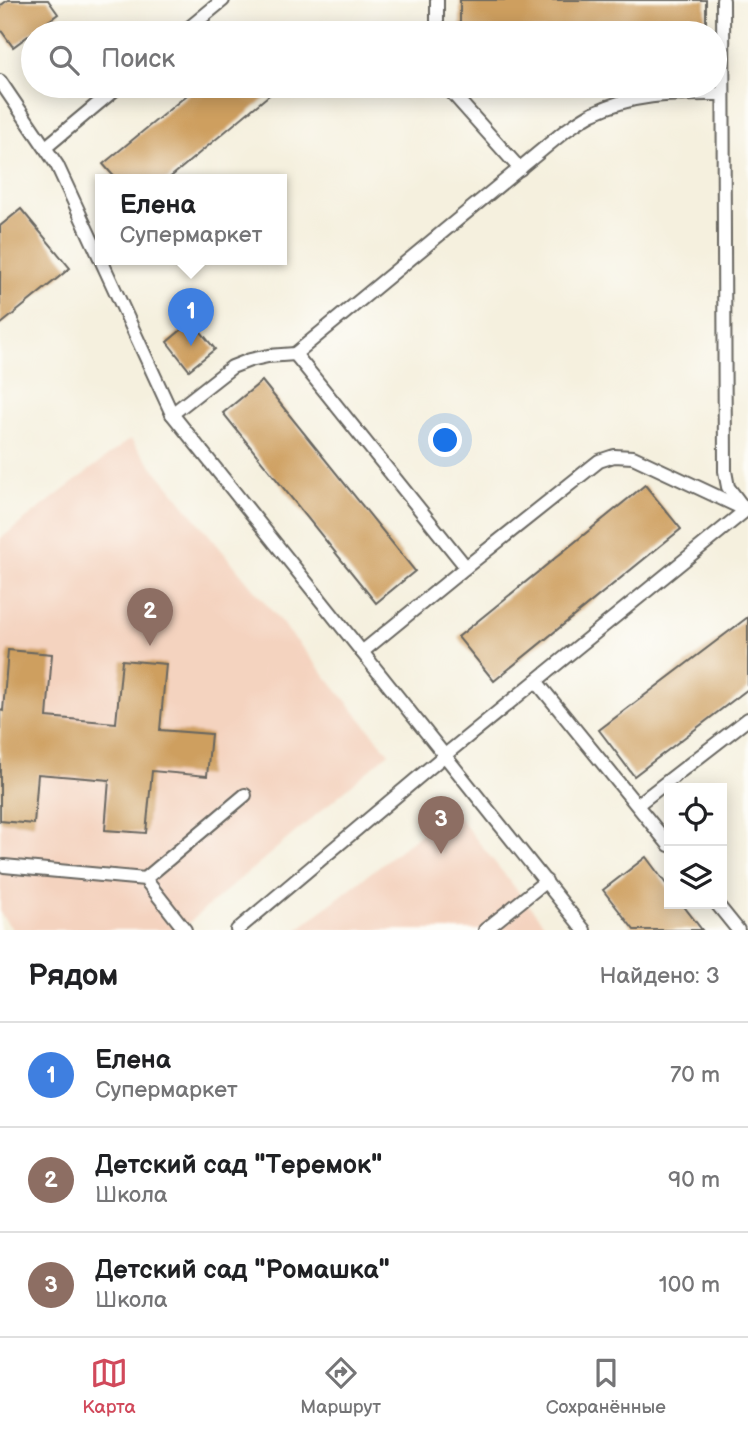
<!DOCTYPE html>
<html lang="ru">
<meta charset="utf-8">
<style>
:root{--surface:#fff;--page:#f6f6f6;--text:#202124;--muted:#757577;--line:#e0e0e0;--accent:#d1495b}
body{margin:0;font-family:"Balsamiq Sans",sans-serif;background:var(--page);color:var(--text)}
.controls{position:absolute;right:21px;bottom:21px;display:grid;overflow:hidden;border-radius:0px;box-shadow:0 4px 18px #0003}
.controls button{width:63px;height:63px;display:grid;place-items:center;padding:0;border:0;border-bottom:2px solid var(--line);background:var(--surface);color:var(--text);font:35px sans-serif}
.you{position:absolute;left:446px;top:441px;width:24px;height:24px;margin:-18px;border:5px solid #fff;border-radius:50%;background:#1a73e8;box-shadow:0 0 0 10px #1a73e833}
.badge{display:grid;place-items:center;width:46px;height:46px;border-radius:50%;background:var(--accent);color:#fff;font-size:23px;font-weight:700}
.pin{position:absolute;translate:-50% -58px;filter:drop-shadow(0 2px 4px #0008)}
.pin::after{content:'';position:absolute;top:37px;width:24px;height:21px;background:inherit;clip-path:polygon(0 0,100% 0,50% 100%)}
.popup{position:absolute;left:95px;top:174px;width:192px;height:91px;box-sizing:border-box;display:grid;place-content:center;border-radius:0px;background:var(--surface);filter:drop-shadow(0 2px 5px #0005);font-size:23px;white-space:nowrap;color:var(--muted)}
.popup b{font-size:26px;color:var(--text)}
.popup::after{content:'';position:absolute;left:50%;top:100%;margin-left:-14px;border:14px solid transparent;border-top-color:var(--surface)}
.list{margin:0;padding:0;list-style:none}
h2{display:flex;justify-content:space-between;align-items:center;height:91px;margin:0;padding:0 28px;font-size:30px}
h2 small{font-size:23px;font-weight:400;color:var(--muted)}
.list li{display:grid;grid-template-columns:46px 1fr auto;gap:21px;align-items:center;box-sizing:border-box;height:105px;padding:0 28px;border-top:2px solid var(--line)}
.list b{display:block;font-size:26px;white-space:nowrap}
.list p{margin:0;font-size:23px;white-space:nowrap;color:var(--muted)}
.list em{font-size:23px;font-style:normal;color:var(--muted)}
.icon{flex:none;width:38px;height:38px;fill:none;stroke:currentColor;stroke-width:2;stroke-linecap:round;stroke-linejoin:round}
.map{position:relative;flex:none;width:748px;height:930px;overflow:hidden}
.search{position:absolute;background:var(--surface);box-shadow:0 4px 18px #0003;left:21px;right:21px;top:21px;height:77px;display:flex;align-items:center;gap:18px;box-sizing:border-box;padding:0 24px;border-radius:38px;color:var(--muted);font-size:26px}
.sheet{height:406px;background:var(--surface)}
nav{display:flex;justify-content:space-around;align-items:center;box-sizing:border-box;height:98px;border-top:2px solid var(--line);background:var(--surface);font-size:19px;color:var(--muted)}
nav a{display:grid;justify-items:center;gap:4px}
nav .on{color:var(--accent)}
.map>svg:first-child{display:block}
</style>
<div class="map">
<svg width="748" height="930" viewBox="0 0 748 930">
<rect width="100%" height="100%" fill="#fdfcf7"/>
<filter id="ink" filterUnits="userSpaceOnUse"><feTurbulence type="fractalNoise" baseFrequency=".0143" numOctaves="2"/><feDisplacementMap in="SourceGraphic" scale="14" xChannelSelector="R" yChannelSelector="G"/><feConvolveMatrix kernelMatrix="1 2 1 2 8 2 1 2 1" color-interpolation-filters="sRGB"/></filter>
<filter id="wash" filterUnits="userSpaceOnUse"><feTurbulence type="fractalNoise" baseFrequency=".00686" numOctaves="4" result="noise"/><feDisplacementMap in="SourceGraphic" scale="28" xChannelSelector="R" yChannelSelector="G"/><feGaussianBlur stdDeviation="1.57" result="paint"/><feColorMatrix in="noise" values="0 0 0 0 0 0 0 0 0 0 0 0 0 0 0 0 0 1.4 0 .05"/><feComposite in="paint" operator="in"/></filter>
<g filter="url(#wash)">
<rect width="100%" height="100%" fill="#f5f0de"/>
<g fill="#f4d3bf">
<path d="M130,439l259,314 -209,177h-167l-13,-17v-374z"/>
<path d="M452,809l97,121h-252z"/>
</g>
<g id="blocks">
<g fill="#ce9f5e">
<path d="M8,0h40l10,14 -45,33 -13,-18v-23z"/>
<rect x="460" y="0" width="246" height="30"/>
<path d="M198,86h82l-113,94h-50l-14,-16z"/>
<path d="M21,209l49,59 -70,57v-99z"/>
<path d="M192,321l23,28 -26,21 -22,-28z"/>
<path d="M262,381l153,190 -39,32 -153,-190z"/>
<path d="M645,485l36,44 -187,152 -36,-44z"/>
<path d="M748,617v72l-114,87 -35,-46z"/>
<path d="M8,650l44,4 -5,63 69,6 6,-63 44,4 -6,66 51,4 -4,42 -55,-5 -6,62 -41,-3 4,-50 -71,-6 -4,50 -34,-3v-111l3,1z"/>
<path d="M646,857l23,31v16h13l20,26h-68l-31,-40z"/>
</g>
</g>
</g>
<g filter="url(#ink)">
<use href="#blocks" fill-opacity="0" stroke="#686660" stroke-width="2"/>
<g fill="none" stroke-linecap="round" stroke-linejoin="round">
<g stroke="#686660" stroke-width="16">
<g id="lane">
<path d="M437,0v33"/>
<path d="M723,0l2,471 3,16 15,20"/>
<path d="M183,33l40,-33"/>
<path d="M0,81l57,84 43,93"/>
<path d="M446,86l74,83"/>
<path d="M46,147l73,-61"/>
<path d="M101,260l71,154 412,516"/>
<path d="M172,414l60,-47 18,-7 18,-4 27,-2"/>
<path d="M362,652l104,-85 -171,-213 270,-223c9,-6 18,-13 28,-18 45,-21 81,-19 130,-19"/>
<path d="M536,681l133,164"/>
<path d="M637,805l111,-86"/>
<path d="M4,866l141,13 40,51"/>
<path d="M145,879l100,-84"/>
<path d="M717,904l21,26"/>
<path d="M237,930l208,-175 301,-245 -113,-53 -19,-1 -15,5 -133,106"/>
<path d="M485,930l61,-49"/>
</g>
</g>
<use href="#lane" stroke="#fff" stroke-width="12"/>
</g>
</g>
</svg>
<div class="controls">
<button><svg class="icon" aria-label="locate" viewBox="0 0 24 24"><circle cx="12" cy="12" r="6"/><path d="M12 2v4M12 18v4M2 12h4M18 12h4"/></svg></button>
<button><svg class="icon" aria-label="layers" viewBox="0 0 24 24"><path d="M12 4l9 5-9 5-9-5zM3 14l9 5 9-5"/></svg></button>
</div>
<div class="you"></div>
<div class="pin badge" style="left:191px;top:346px;background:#3f7fe0">1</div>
<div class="popup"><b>Елена</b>Супермаркет</div>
<div class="pin badge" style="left:150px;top:646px;background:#8d6e63">2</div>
<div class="pin badge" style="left:441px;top:854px;background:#8d6e63">3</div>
<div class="search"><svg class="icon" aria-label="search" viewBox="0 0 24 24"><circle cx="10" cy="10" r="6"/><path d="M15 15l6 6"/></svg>Поиск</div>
</div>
<section class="sheet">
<h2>Рядом<small>Найдено: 3</small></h2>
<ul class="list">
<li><span class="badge" style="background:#3f7fe0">1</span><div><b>Елена</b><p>Супермаркет</p></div><em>70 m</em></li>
<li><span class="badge" style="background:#8d6e63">2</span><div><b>Детский сад &quot;Теремок&quot;</b><p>Школа</p></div><em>90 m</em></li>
<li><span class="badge" style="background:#8d6e63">3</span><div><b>Детский сад &quot;Ромашка&quot;</b><p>Школа</p></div><em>100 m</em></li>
</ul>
</section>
<nav>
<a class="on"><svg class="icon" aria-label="map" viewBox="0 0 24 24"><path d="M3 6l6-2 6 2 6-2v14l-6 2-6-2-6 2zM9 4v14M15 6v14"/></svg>Карта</a>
<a><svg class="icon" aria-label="directions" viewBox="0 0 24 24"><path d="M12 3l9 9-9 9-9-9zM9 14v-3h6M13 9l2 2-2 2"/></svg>Маршрут</a>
<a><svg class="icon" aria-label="saved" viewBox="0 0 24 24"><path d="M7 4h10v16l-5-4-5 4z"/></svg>Сохранённые</a>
</nav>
